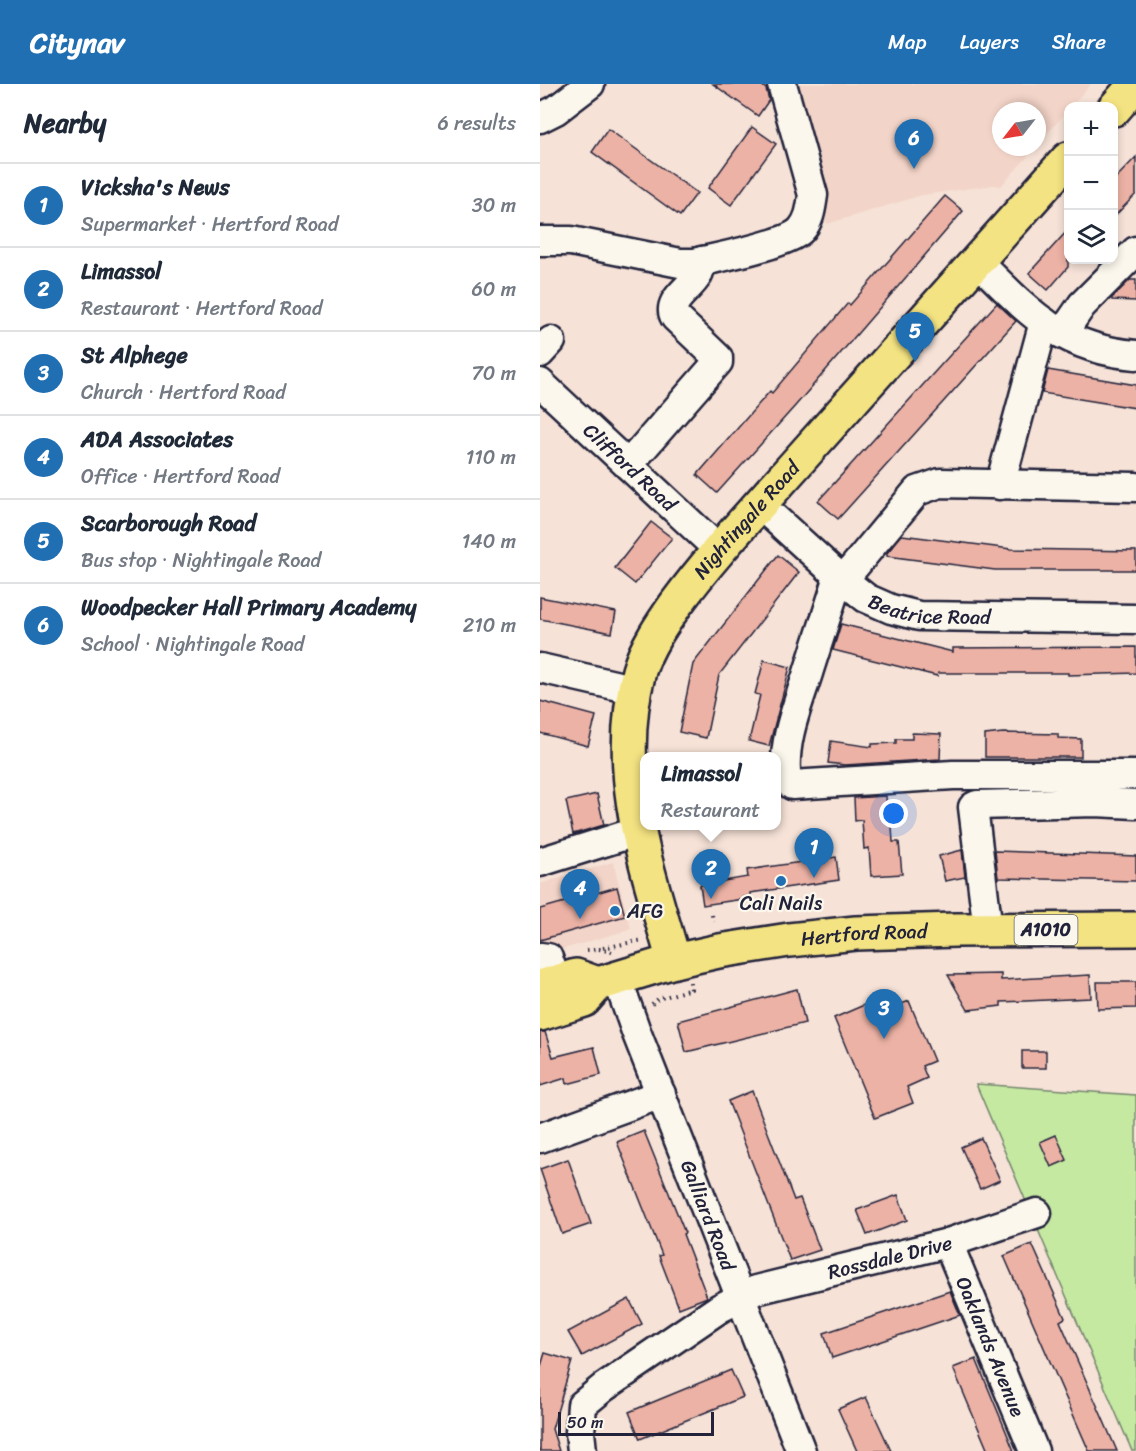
<!DOCTYPE html>
<meta charset="utf-8">
<style>
:root{--surface:#fff;--page:#f2f2f3;--text:#1f2937;--muted:#747a83;--line:#e0e1e3;--accent:#1f6fb2}
body{margin:0;font-family:Sriracha,sans-serif;background:var(--page);color:var(--text)}
.controls{position:absolute;right:18px;top:18px;display:grid;overflow:hidden;border-radius:12px;box-shadow:0 3px 9px #0003}
.controls button{width:54px;height:54px;display:grid;place-items:center;padding:0;border:0;border-bottom:2px solid var(--line);background:var(--surface);color:var(--text);font:30px sans-serif}
.compass{position:absolute;left:452px;top:18px;width:54px;height:54px;border-radius:50%;background:var(--surface);box-shadow:0 3px 9px #0003;rotate:239deg}
.scale{position:absolute;left:18px;bottom:15px;width:156px;box-sizing:border-box;padding-left:6px;border:3px solid #22223b;border-top:0;font-size:16px;line-height:21px;white-space:nowrap;color:#22223b;-webkit-text-stroke:4px #fbf7ec;paint-order:stroke}
.you{position:absolute;left:354px;top:730px;width:21px;height:21px;margin:-15px;border:4px solid #fff;border-radius:50%;background:#1a73e8;box-shadow:0 0 0 9px #1a73e833}
.badge{display:grid;place-items:center;width:39px;height:39px;border-radius:50%;background:var(--accent);color:#fff;font-size:20px;font-weight:700}
.pin{position:absolute;translate:-50% -50px;filter:drop-shadow(0 2px 3px #0008)}
.pin::after{content:'';position:absolute;top:32px;width:21px;height:18px;background:inherit;clip-path:polygon(0 0,100% 0,50% 100%)}
.popup{position:absolute;left:100px;top:668px;width:141px;height:78px;box-sizing:border-box;display:grid;place-content:center;border-radius:12px;background:var(--surface);filter:drop-shadow(0 2px 4px #0005);font-size:20px;white-space:nowrap;color:var(--muted)}
.popup b{font-size:22px;color:var(--text)}
.popup::after{content:'';position:absolute;left:50%;top:100%;margin-left:-12px;border:12px solid transparent;border-top-color:var(--surface)}
.list{margin:0;padding:0;list-style:none}
h2{display:flex;justify-content:space-between;align-items:center;height:78px;margin:0;padding:0 24px;font-size:26px}
h2 small{font-size:20px;font-weight:400;color:var(--muted)}
.list li{display:grid;grid-template-columns:39px 1fr auto;gap:18px;align-items:center;box-sizing:border-box;height:84px;padding:0 24px;border-top:2px solid var(--line)}
.list b{display:block;font-size:22px;white-space:nowrap}
.list p{margin:0;font-size:20px;white-space:nowrap;color:var(--muted)}
.list em{font-size:20px;font-style:normal;color:var(--muted)}
.icon{flex:none;width:33px;height:33px;fill:none;stroke:currentColor;stroke-width:2;stroke-linecap:round;stroke-linejoin:round}
.map{position:relative;flex:none;width:596px;height:1367px;overflow:hidden}
header{display:flex;align-items:center;gap:36px;box-sizing:border-box;height:84px;padding:0 30px;background:var(--accent);color:#fff}
header strong{font-size:28px}
nav{display:flex;gap:33px;margin-inline-start:auto;font-size:21px}
main{display:flex}
aside{flex:1;background:var(--surface)}
.map>svg:first-child{display:block}
</style>
<header>
<strong>Citynav</strong>
<nav><a>Map</a><a>Layers</a><a>Share</a></nav>
</header>
<main>
<aside>
<h2>Nearby<small>6 results</small></h2>
<ul class="list">
<li><span class="badge">1</span><div><b>Vicksha's News</b><p>Supermarket · Hertford Road</p></div><em>30 m</em></li>
<li><span class="badge">2</span><div><b>Limassol</b><p>Restaurant · Hertford Road</p></div><em>60 m</em></li>
<li><span class="badge">3</span><div><b>St Alphege</b><p>Church · Hertford Road</p></div><em>70 m</em></li>
<li><span class="badge">4</span><div><b>ADA Associates</b><p>Office · Hertford Road</p></div><em>110 m</em></li>
<li><span class="badge">5</span><div><b>Scarborough Road</b><p>Bus stop · Nightingale Road</p></div><em>140 m</em></li>
<li><span class="badge">6</span><div><b>Woodpecker Hall Primary Academy</b><p>School · Nightingale Road</p></div><em>210 m</em></li>
</ul>
</aside>
<div class="map">
<svg width="596" height="1367" viewBox="0 0 596 1367">
<rect width="100%" height="100%" fill="#f6e2d7"/>
<filter id="ink" filterUnits="userSpaceOnUse"><feTurbulence type="fractalNoise" baseFrequency=".0167" numOctaves="2"/><feDisplacementMap in="SourceGraphic" scale="12" xChannelSelector="R" yChannelSelector="G"/><feConvolveMatrix kernelMatrix="1 2 1 2 8 2 1 2 1" color-interpolation-filters="sRGB"/></filter>
<g filter="url(#ink)">
<g fill="#f3d4c8">
<path d="M249,0h302l-20,22h-3v4l-23,26 -8,-4v-21h-36v36h24l5,7 -29,32 -8,-1 -71,10 -95,29z"/>
<path d="M73,778l18,67 -91,27v-72z"/>
</g>
<path fill="#c6e9a2" stroke="#74866e" stroke-width="1.5" d="M436,1000l160,11v356h-4z"/>
<g fill="#ecb2a5" stroke="#22223b" stroke-width="1.5">
<path d="M173,0h47l6,5 3,11 -11,16z"/>
<path d="M212,43l24,17 -45,61 -23,-17z"/>
<path d="M68,45l89,64 -17,23 -88,-64z"/>
<path d="M596,73v37l-23,24v-37z"/>
<path d="M405,112l18,15 -167,194 -79,88 -20,-18 73,-84 2,2 76,-90 2,2z"/>
<path d="M528,146v37l-20,23 -19,-17z"/>
<path d="M590,196h6v21l-24,-1v-2z"/>
<path d="M457,219l19,18 -178,198 -20,-18z"/>
<path d="M508,286l88,15v23l-94,-15z"/>
<path d="M111,438l21,16 -37,46 -20,-16z"/>
<path d="M362,451l109,14 125,2v19h-141l-108,-14v-3z"/>
<path d="M238,471l21,17 -80,103 -13,63 -27,-6 14,-68z"/>
<path d="M0,513l76,15 -4,21 -72,-14z"/>
<path d="M301,540l112,28v-4l183,-1v26l-68,2v-2h-130l-1,3 -104,-26z"/>
<path d="M224,576l26,7 -21,79 -20,-5 11,-46 -5,-1z"/>
<path d="M0,617l56,15 -8,30 -48,-13z"/>
<path d="M372,649l29,1 -1,25 -95,6 -17,-2 3,-22 41,6v-3l24,-1v-4h16z"/>
<path d="M463,649l55,1v4l23,1v18h-96v-22z"/>
<path d="M57,710l7,31 -31,9 -7,-33z"/>
<path d="M346,712l1,16 4,-1 2,31h6l3,32 -31,2 -2,-28 -5,1 -2,-29 -7,1 -1,-23z"/>
<path d="M422,766l3,27 -20,4 -6,-25z"/>
<path d="M455,767l141,5v25l-138,-3z"/>
<path d="M296,773l3,23 -89,13v3l-7,1v2l-40,6 -3,-20 48,-8 -1,-7z"/>
<path d="M77,803l8,29 -85,24v-31z"/>
<path d="M461,890v6l89,-5 1,23 -90,4v4l-33,4 -20,-35z"/>
<path d="M557,898h39v26l-38,1z"/>
<path d="M257,905l8,34 -119,29 -8,-31z"/>
<path d="M369,917l25,60 -12,5 5,12 -20,9 6,16 -38,15 -41,-100 37,-16 6,12z"/>
<path d="M0,948h5l8,25 41,-10 7,28 -34,9 -1,-6 -26,8z"/>
<rect x="482" y="967" width="24" height="17"/>
<path d="M212,1007l42,109 6,-2 20,52 -30,10 -62,-159z"/>
<path d="M104,1047l41,102 -2,1 24,63 -28,11 -20,-52 3,-1 -45,-113z"/>
<path d="M516,1051l11,25 -16,7 -11,-25z"/>
<path d="M441,1054l19,42 -20,9 -19,-42z"/>
<path d="M28,1075l23,65 -29,10 -22,-65z"/>
<path d="M358,1111l9,25 -40,15 -10,-25z"/>
<path d="M492,1160l33,74 -5,3 57,130h-28l-85,-195z"/>
<path d="M410,1207l10,24 -128,43 -8,-25z"/>
<path d="M89,1215l13,25 -60,32 -14,-24z"/>
<path d="M5,1269l27,8 -20,68 7,22h-19v-82z"/>
<path d="M436,1275l27,65 11,27h-26l-35,-83z"/>
<path d="M191,1286l12,27 -103,42 -11,-27z"/>
<path d="M326,1313l25,54h-34l-19,-42z"/>
</g>
<g fill="none" stroke-linecap="round" stroke-linejoin="round">
<g stroke="#22223b" stroke-width="33">
<g id="minor">
<path d="M0,34l16,-8 34,-26"/>
<path d="M0,157h31l109,22h14c22,-5 94,-19 107,-33 9,-10 10,-22 12,-35l-31,-111"/>
<path d="M437,177c51,50 83,88 159,94"/>
<path d="M522,250l20,-29 54,-54"/>
<path d="M0,269l11,-12"/>
<path id="s1" d="M0,299l179,167"/>
<path d="M88,381l90,-103v-4l-43,-41c-9,-16 15,-28 22,-41 3,-4 3,-10 5,-15"/>
<path d="M460,401l44,-163"/>
<path id="s2" d="M220,421l77,70 29,23 25,11 28,7 217,3"/>
<path d="M299,492c-10,33 -21,65 -31,97 -11,34 -27,72 -21,108l5,4 161,-10h183"/>
<path d="M304,495l73,-88 23,-8 196,4"/>
<path d="M0,584l96,22"/>
<path d="M0,778l99,-31"/>
<path d="M448,846l-15,-123 4,-2 118,-3 41,2"/>
<path d="M0,873l8,1 8,23"/>
<path id="s3" d="M77,894l20,56 164,417"/>
<path d="M0,1054l121,-44"/>
<path id="s4" d="M408,1159l86,208"/>
<path id="s5" d="M42,1367l-2,-19 2,-27 22,-18 116,-79 36,-18 192,-47 89,-30"/>
</g>
</g>
<g stroke="#22223b" stroke-width="38">
<g id="major">
<path d="M574,25l22,-25"/>
<path id="s6" d="M134,877c-28,-97 -62,-189 -35,-290 7,-24 23,-47 37,-67 36,-49 77,-92 117,-137 92,-103 183,-205 275,-308"/>
<path d="M0,903l36,-11 22,8"/>
<path id="s7" d="M0,930l44,-14 14,-16 76,-23 45,-10 70,-11 67,-7 100,-3 180,-1"/>
</g>
</g>
<g stroke="#22223b" stroke-width="4" stroke-dasharray="1.5 4.5" stroke-linecap="butt">
<path d="M172,831l1,6"/>
<path d="M63,864l40,-8"/>
<path d="M47,866l12,-1 13,3"/>
<path d="M112,920l6,-5 33,-10 -1,-7"/>
</g>
<use href="#minor" stroke="#fbf7ec" stroke-width="28"/>
<use href="#major" stroke="#f4e382" stroke-width="33"/>
</g>
</g>
<g fill="#1f6fb2" stroke="#fbf7ec" stroke-width="2">
<circle cx="241" cy="797" r="6"/>
<circle cx="75" cy="827" r="6"/>
</g>
<g text-anchor="middle" stroke-width="4.5" stroke-linejoin="round" paint-order="stroke">
<rect fill="#fbf7ec" stroke="#636270" stroke-width="1.5" x="474.5" y="831" width="63" height="30" rx="4.5"/>
<g font-size="18" font-weight="bold" fill="#22223b">
<text x="506" y="852">A1010</text>
</g>
<g font-size="20" fill="#22223b" stroke="#fbf7ec">
<text dy="7" stroke="none"><textPath href="#s1" startOffset="123">Clifford Road</textPath></text>
<text dy="7" stroke="none"><textPath href="#s6" startOffset="483">Nightingale Road</textPath></text>
<text dy="7" stroke="none"><textPath href="#s2" startOffset="207">Beatrice Road</textPath></text>
<text dy="7" stroke="none"><textPath href="#s7" startOffset="339">Hertford Road</textPath></text>
<text dy="7" stroke="none"><textPath href="#s3" startOffset="254">Galliard Road</textPath></text>
<text dy="7" stroke="none"><textPath href="#s5" startOffset="393">Rossdale Drive</textPath></text>
<text dy="7" stroke="none"><textPath href="#s4" startOffset="112">Oaklands Avenue</textPath></text>
</g>
<g font-size="20" fill="#22223b" stroke="#fbf7ec">
<text x="241" y="826">Cali Nails</text>
<text x="87" y="834" text-anchor="start">AFG</text>
</g>
</g>
</svg>
<div class="controls">
<button>+</button>
<button>−</button>
<button><svg class="icon" aria-label="layers" viewBox="0 0 24 24"><path d="M12 4l9 5-9 5-9-5zM3 14l9 5 9-5"/></svg></button>
</div>
<svg class="compass" viewBox="-18 -18 36 36"><path d="M0-13l5 13h-10z" fill="#e53935"/><path d="M0 13l5-13h-10z" fill="#747a83"/></svg>
<div class="scale">50 m</div>
<div class="you"></div>
<div class="pin badge" style="left:274px;top:794px">1</div>
<div class="pin badge" style="left:171px;top:815px">2</div>
<div class="popup"><b>Limassol</b>Restaurant</div>
<div class="pin badge" style="left:344px;top:955px">3</div>
<div class="pin badge" style="left:40px;top:835px">4</div>
<div class="pin badge" style="left:375px;top:278px">5</div>
<div class="pin badge" style="left:374px;top:85px">6</div>
</div>
</main>
